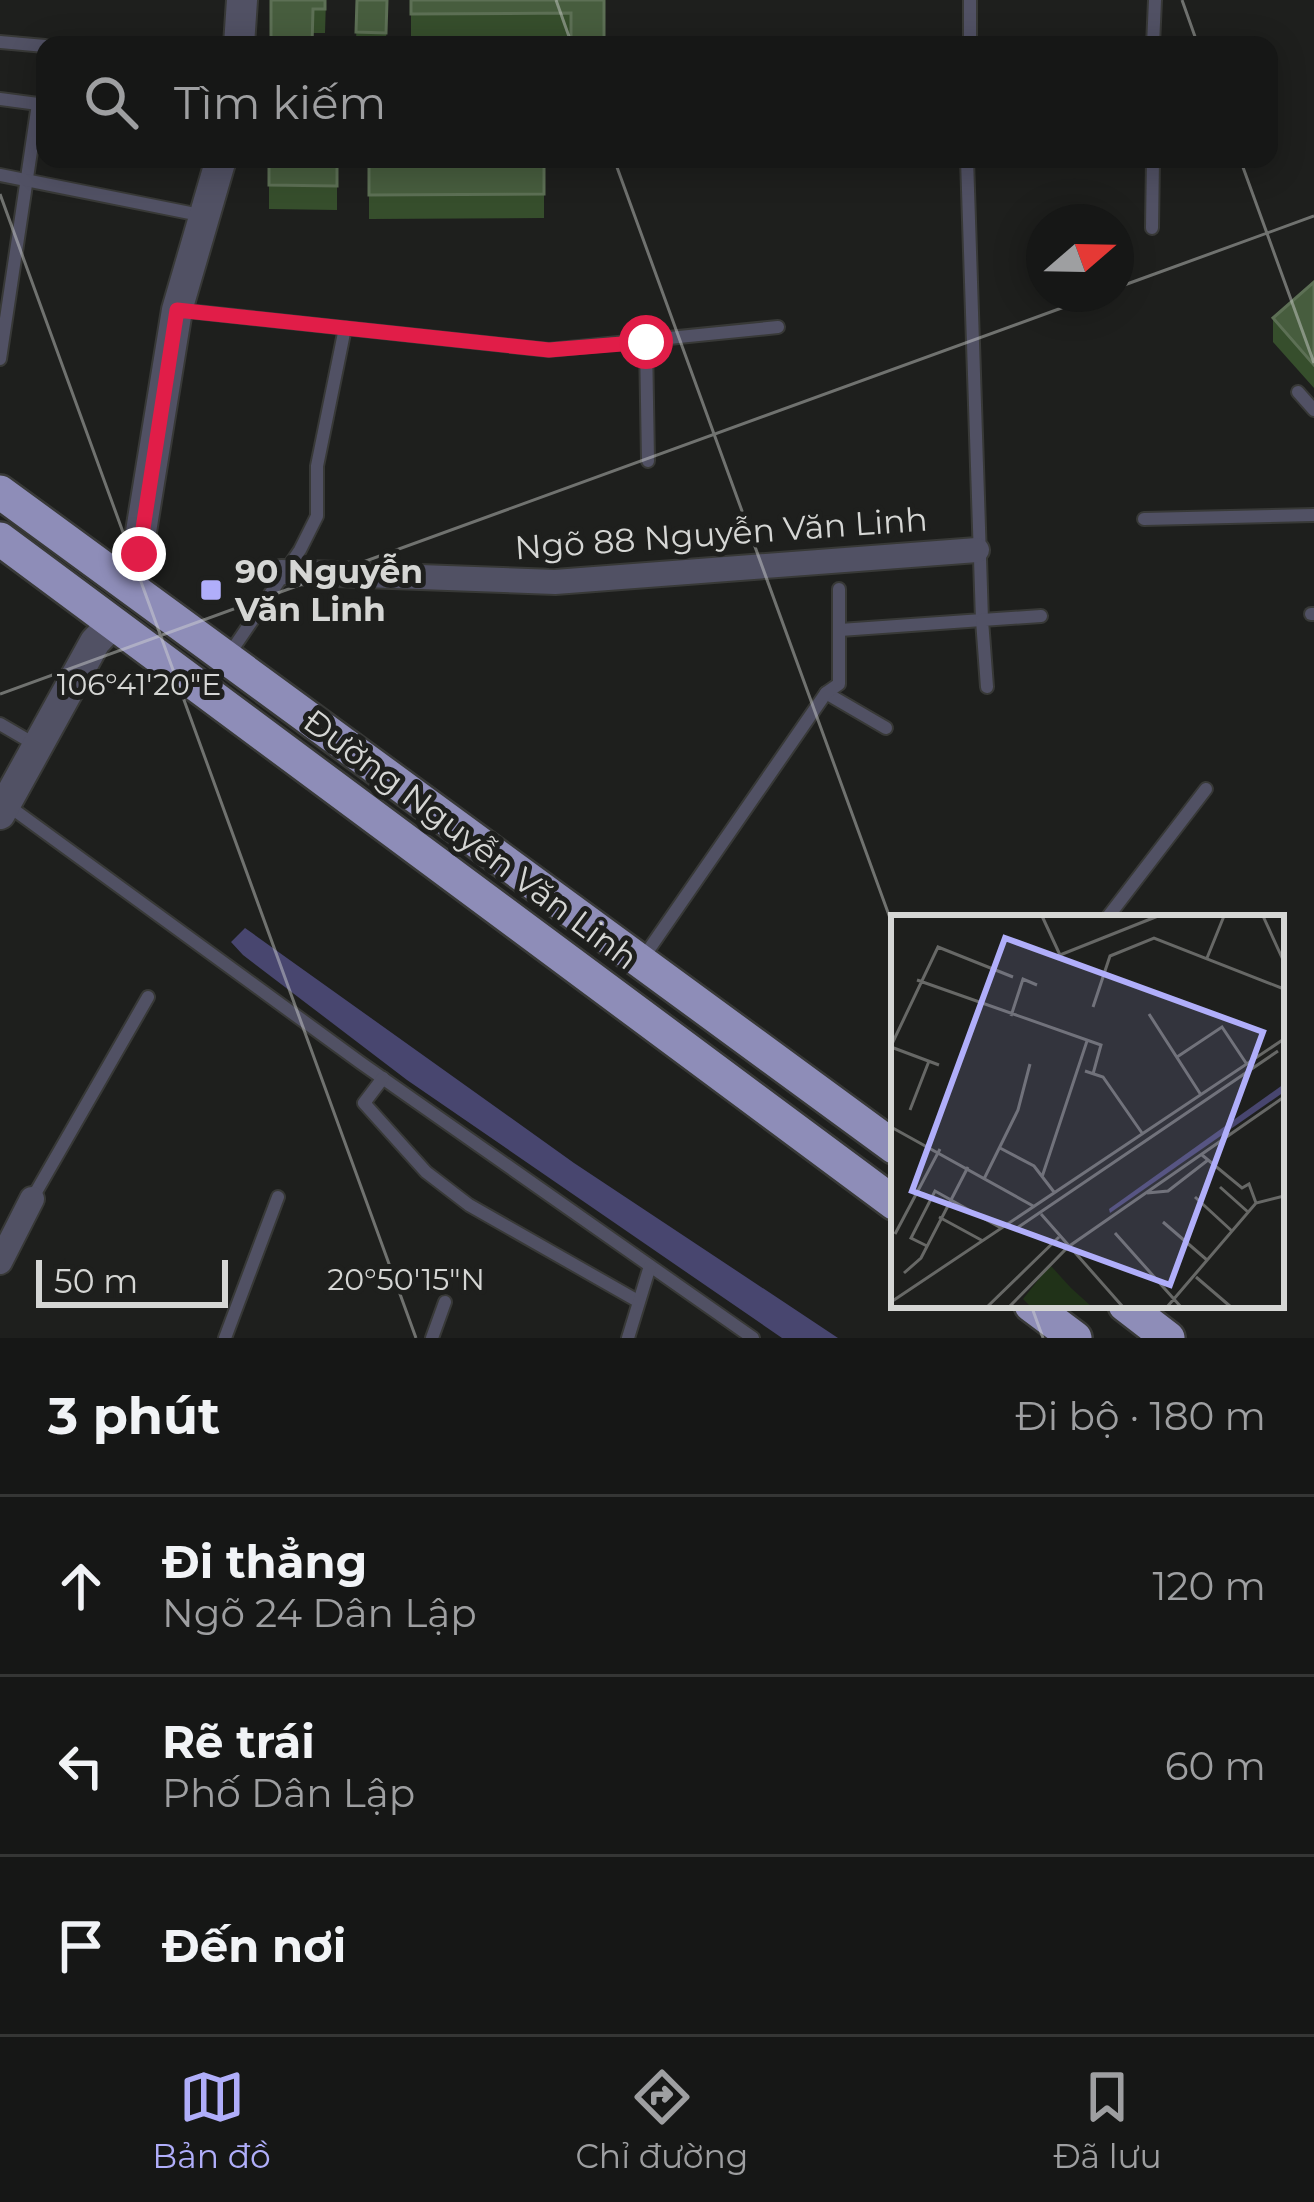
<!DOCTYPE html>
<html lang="vi">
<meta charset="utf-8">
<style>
:root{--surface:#161716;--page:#1f201f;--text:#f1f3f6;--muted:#9e9fa1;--line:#353635;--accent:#b0aefa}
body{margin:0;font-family:Montserrat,sans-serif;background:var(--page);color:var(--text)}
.compass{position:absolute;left:1026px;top:204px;width:108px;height:108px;border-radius:50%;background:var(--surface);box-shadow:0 6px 30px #0003;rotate:70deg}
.scale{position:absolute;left:36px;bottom:30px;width:192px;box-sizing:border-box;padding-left:12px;border:6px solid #d5d6d4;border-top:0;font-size:33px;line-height:42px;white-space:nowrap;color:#d5d6d4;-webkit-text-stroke:9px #1e1f1d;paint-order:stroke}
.stop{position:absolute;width:36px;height:36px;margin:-27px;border:9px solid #e11d48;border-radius:50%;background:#fff}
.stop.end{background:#e11d48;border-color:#fff;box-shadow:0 3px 12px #0008}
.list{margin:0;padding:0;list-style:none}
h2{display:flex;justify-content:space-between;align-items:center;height:156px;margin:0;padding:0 48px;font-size:51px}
h2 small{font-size:39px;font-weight:400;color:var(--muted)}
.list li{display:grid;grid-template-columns:78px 1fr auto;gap:36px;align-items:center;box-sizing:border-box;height:180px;padding:0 48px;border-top:3px solid var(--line)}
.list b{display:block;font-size:45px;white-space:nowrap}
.list p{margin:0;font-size:39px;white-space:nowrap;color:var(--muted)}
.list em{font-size:39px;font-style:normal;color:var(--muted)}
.icon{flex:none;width:66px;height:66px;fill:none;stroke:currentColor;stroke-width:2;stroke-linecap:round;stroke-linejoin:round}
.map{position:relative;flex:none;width:1314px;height:1338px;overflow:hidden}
.search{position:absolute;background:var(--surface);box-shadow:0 6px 30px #0003;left:36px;right:36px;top:36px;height:132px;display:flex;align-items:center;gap:30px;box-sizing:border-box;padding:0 42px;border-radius:24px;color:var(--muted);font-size:45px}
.sheet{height:696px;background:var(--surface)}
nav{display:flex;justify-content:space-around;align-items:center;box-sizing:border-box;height:168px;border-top:3px solid var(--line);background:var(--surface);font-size:33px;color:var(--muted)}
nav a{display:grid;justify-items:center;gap:6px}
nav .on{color:var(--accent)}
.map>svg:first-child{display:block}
</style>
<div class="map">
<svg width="1314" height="1338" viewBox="0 0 1314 1338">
<rect width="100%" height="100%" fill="#1e1f1d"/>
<path fill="#48466f" d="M245,928l329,235 264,175h-56l-375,-258 -164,-125 -12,-13z"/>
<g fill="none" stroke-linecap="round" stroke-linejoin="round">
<g stroke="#383937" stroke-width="16">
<g id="service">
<path d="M0,42l45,4"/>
<path d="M970,45v-45"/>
<path d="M1153,45l2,-45"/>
<path d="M0,99l38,5 -38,255"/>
<path d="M0,175l205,41"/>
<path d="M1152,228l1,-69"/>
<path d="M178,310l371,40 229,-23"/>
<path d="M646,342l2,119"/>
<path d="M1298,392l16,18"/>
<path d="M1144,519l170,-4"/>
<path d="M1311,614h3"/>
<path d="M840,630l142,-10 -15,-461"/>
<path d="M228,656l72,-106 17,-34v-50l28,-138"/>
<path d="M987,687l-5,-67 59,-4"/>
<path d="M826,693l60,35"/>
<path d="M0,724l36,21"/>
<path d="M6,804l355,259 392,275"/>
<path d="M1107,918l99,-129"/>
<path d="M643,958l183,-265 13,-9v-95"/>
<path d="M383,1078l-19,25 62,69 43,33 167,95"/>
<path d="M32,1199l116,-202"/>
<path d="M225,1338l53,-141"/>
<path d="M432,1338l13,-36"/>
<path d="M628,1338l22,-72"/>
</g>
</g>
<g stroke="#383937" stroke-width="28">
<g id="minor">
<path d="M281,572l274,10 422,-32"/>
<path d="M0,1262l32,-63"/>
</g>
</g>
<g stroke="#383937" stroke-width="34">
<g id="tertiary">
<path d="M239,45l3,-45"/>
<path d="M132,587l45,-277 44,-151"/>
<path d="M0,814l95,-172 16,-17"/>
</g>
</g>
<g stroke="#383937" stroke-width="38">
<g id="trunk">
<path d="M0,492l894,655"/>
<path d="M0,539l894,664"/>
<path d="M1031,1305l44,33"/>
<path d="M1125,1305l43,33"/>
</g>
</g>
<use href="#service" stroke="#515164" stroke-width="12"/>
<use href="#minor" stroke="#515164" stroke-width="24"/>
<use href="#tertiary" stroke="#515164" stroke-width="30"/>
<use href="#trunk" stroke="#8e8db8" stroke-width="33"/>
</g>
<g fill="#364e2c">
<path d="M271,0h55l-1,33h-12z"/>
<path d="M357,0h30l-1,45h-30z"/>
<path d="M411,0h193l-33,36 -160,1z"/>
<path d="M269,159l68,1v50l-68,-1z"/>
<path d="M369,159h236v1l-61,1v57l-175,1z"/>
<path d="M1314,282v106l-41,-46v-24z"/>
</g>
<g fill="#475d3e" stroke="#5d7055" stroke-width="3">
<path d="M271,0h54v9h-12l-1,36h-41z"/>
<path d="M357,0h30l-1,33 -30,-1z"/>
<path d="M411,0h193v45h-33v-32l-160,1z"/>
<path d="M269,159l68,1v26l-68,-1z"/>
<path d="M369,159h175v35l-175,1z"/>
<path d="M1314,282v83l-41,-47z"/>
</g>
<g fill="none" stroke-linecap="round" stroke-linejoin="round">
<path stroke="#e11d48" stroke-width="15" d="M139,554l38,-244 372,40 97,-8"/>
</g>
<path fill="none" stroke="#d5d6d4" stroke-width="3" stroke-opacity="0.45" d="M556,0l16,45M1182,0l16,45M614,159l280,770M1240,159l74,204M0,194l416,1144M1116,288l198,-72M0,694l1100,-400M1031,1305l12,33"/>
<rect fill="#b0aefa" stroke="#1e1f1d" stroke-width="4.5" x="199" y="578" width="24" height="24" rx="6"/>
<g text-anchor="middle" stroke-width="10" stroke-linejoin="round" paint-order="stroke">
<g font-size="33" fill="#d5d6d4" stroke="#1e1f1d">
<text transform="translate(721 533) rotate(-4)" y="12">Ngõ 88 Nguyễn Văn Linh</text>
<text transform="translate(471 839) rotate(37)" y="12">Đường Nguyễn Văn Linh</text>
</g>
<g font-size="33" font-weight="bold" fill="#d5d6d4" stroke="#1e1f1d" text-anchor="start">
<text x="235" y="583">90 Nguyễn<tspan x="235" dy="38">Văn Linh</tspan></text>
</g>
</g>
<g transform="translate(891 915)">
<rect width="393" height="393" fill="#1e1f1d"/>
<path d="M159,350l21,23 21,19h-61l-8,-8z" fill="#203218"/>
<path d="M393,169v8l-174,121 -1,-4z" fill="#48466f"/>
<path fill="none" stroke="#676866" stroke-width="3" d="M151,1l18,39 98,-39M372,1l21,46M316,43l17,-42M26,65l184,65 -8,29M202,92l17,-51 44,-18 130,51M258,99l52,81M120,101l12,-37 14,6M0,131l47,-99 75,30M0,132l48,18M286,142l45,-30 24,36M194,156l18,6 39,56M19,195l19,-49M0,212l144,80M109,233l34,18 20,26M311,240l40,33 7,-4 7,19M151,262l45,-136M93,264l34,-69 12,-46M329,272l28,25M256,278l21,-2 40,-31M304,282l38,35M150,299l82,93M48,302l44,24M272,307l44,38M126,313l261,-177M224,318l66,74M4,319l45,-85M36,331l-16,-8 24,-47 66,37M13,358l17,-15 47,-91M305,362l35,30M0,387l393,-263M96,392l72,-70M118,392l59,-60 216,-150M276,392l89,-104 28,-7"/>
<path fill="#b0aefa" fill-opacity="0.15" stroke="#b0aefa" stroke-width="6" d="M114,23l258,94 -93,253 -258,-94z"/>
<rect width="393" height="393" fill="none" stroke="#d5d6d4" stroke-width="6"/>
</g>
<g font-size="30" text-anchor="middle" fill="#d5d6d4" stroke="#1e1f1d" stroke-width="10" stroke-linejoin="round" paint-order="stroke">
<text x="139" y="695">106°41'20"E</text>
<text x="406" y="1290">20°50'15"N</text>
</g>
</svg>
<svg class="compass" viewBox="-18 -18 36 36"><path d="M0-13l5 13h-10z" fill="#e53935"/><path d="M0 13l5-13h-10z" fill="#9e9fa1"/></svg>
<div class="scale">50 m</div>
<div class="stop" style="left:646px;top:342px"></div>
<div class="stop end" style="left:139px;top:554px"></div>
<div class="search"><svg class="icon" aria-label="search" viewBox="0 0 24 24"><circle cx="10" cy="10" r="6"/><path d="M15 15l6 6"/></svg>Tìm kiếm</div>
</div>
<section class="sheet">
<h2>3 phút<small>Đi bộ · 180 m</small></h2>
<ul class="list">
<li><svg class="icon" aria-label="ahead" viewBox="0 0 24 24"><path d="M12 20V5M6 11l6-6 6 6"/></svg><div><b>Đi thẳng</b><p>Ngõ 24 Dân Lập</p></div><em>120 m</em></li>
<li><svg class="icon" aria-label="left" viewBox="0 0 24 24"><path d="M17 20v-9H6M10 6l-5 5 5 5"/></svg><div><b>Rẽ trái</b><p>Phố Dân Lập</p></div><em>60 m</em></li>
<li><svg class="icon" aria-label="arrive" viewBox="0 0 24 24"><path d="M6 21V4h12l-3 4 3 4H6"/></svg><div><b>Đến nơi</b></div></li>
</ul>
</section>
<nav>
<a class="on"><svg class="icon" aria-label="map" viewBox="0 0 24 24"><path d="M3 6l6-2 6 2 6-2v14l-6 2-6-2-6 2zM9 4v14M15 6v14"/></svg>Bản đồ</a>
<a><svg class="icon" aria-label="directions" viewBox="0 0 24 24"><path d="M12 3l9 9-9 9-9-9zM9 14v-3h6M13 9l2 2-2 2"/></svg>Chỉ đường</a>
<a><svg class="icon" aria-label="saved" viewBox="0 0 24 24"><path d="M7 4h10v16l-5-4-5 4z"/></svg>Đã lưu</a>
</nav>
